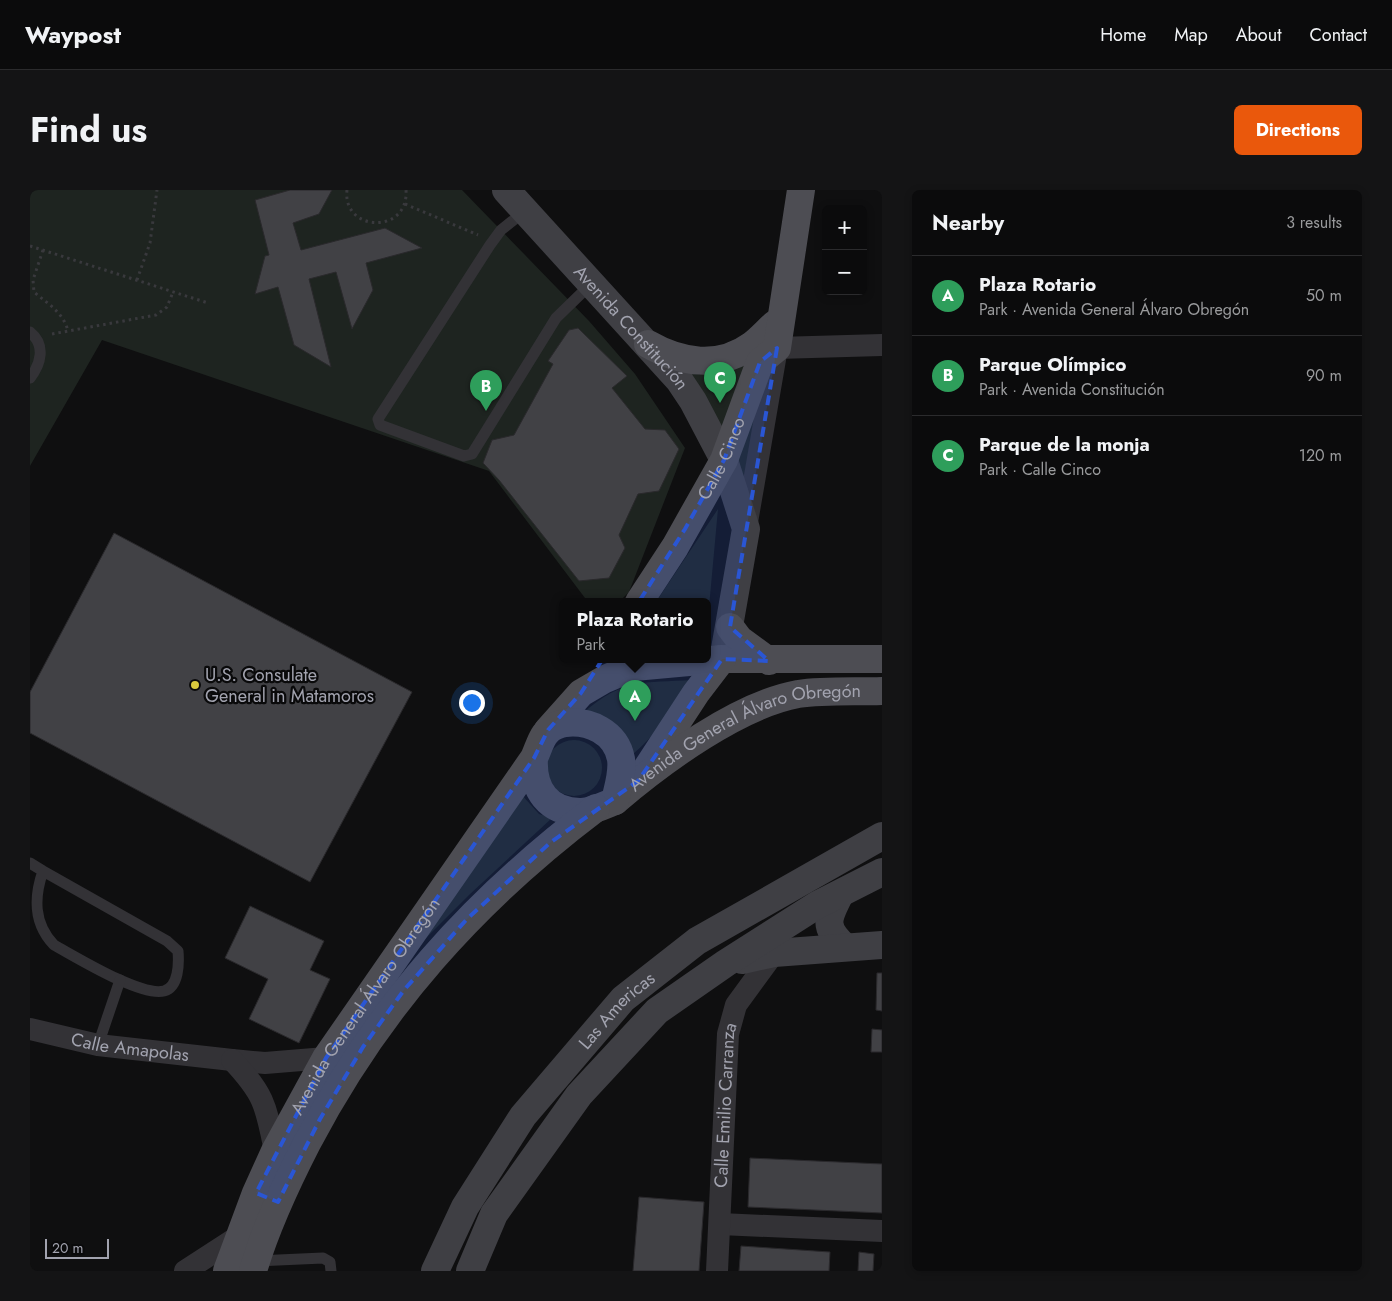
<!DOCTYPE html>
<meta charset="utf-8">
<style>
:root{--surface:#0b0b0c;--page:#141415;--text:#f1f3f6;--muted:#9a9b9d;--line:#2b2b2d;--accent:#ea580c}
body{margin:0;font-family:Jost,sans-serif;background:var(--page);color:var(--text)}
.controls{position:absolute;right:15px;top:15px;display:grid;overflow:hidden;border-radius:8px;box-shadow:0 2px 8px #0003}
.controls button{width:45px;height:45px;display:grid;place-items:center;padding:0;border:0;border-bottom:1px solid var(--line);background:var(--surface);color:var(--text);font:25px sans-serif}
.scale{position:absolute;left:15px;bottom:12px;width:64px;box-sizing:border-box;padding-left:5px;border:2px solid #a2a3af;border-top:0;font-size:14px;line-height:18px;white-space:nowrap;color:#a2a3af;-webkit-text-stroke:4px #0a0a0b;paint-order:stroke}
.you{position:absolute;left:441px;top:512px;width:18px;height:18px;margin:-12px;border:4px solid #fff;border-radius:50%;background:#1a73e8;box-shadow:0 0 0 8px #1a73e833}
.badge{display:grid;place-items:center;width:32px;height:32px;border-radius:50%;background:var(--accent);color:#fff;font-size:16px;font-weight:700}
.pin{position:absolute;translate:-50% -41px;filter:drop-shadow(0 1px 2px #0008)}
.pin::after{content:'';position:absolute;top:26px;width:18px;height:15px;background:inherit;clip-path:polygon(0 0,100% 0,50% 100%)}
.popup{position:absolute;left:529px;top:408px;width:152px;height:65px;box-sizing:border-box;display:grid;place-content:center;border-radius:8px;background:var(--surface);filter:drop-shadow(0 1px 4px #0005);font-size:16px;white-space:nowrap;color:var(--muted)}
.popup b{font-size:19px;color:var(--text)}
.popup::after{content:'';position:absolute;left:50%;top:100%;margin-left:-10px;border:10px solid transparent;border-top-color:var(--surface)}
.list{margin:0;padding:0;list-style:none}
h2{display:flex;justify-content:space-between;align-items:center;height:65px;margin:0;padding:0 20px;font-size:21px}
h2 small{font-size:16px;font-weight:400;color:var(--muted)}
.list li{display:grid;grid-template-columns:32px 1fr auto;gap:15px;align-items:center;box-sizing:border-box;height:80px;padding:0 20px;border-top:1px solid var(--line)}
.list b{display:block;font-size:19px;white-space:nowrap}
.list p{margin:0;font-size:16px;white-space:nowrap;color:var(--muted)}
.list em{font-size:16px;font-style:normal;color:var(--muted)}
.map{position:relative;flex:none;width:852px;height:1081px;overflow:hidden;border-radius:8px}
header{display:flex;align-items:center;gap:30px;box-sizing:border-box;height:70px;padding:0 25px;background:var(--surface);border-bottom:1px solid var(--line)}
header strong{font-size:24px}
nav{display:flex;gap:28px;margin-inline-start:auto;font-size:18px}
.intro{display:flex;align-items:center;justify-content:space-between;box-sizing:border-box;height:120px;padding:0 30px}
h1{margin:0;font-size:35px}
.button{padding:12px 22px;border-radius:8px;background:var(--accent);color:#fff;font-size:18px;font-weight:700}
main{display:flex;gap:30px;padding:0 30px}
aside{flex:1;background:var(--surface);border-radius:8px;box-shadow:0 2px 8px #0003}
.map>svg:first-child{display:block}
</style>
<header>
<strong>Waypost</strong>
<nav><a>Home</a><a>Map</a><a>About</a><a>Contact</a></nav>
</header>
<div class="intro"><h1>Find us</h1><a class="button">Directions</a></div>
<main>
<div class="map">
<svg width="852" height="1081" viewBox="0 0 852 1081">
<rect width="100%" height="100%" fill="#0f0f10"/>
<g fill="#1e2420">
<path d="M0,0h432l127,131 46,53 50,74 -56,144 -10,10h-31l-99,-131 -387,-131 -72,126z"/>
<path d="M722,173l-29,77 -36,-68z"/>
<path d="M731,180l-16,124 -11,-26z"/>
<path d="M688,319l-10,109v-16h-52z"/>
<path d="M663,490c-20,27 -37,57 -64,77l-46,-44c40,-35 60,-30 110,-33z"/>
<circle cx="544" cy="578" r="28"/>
<path d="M491,604l18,20 13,4 -83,77 -63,63z"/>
</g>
<g fill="#414145" stroke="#2a292c">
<path d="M260,0h42l-13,24 -26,9 8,27 84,-22 37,20 -56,15 7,27 -21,39 -16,-57 -27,7 22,88 -37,-22 -16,-58 -23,7 10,-38 4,-1 -14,-55z"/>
<path d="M548,138l49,48 -15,12 33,41 20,1 14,19 -20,42 -21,3 -19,41 6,13 -16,30 -30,3 -80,-101 -16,-17 9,-23 22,-5 39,-71 -5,-3 21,-31z"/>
<path d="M84,343l298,159 -102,190 -280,-149v-41z"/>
<path d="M220,716l74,35 -14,29 20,9 -31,64 -50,-24 19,-40 -43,-21z"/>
<path d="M847,783h5v38l-6,-1z"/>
<path d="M842,839l10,1v22h-11z"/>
<path d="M720,968l132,6v49l-134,-6z"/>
<path d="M609,1007l65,5 -5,69h-66z"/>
<path d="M711,1056l89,6 -1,19h-90z"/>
<path d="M829,1062l15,2 -1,17h-15z"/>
</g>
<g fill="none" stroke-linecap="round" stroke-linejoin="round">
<g stroke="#39393d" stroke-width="3" stroke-dasharray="2.5 4" stroke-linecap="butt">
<path d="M317,0c-5,42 62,45 59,0"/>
<path d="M375,14l73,31"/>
<path d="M0,56l178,57"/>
<path d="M13,60l-10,30 1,12c14,12 29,20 34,39"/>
<path d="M107,90l13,-37 7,-53"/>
<path d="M22,144l104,-19 11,-8 6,-15"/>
</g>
<g stroke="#333236" stroke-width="11">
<path d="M495,21l-24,19 -11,15 -112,174 2,6 84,31 8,-2 84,-136 36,-35"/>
<path d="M0,142c16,13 11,32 0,46"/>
<path d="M0,673l13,8 124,70 11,10c1,12 1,36 -14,40 -23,6 -88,-34 -110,-46 -21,-22 -20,-48 -11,-74"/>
<path d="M68,855l22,-65"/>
<path d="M226,1071l67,-3 7,4 1,9"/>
</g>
<g stroke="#333236" stroke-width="22">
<path d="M716,338l31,-180 105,-3"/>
<path id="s1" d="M0,839l68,16 134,15 33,3 61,-5"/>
<path d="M202,870c33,35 34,46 43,91"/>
<path d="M690,1034l162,7"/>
<path d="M155,1081l54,-35"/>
<path id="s2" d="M687,1081l11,-237 8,-29 38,-52"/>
</g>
<g stroke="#3f3f44" stroke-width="28">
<path id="s3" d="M476,0l173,190 14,21 31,59 22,69 -21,120"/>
<path d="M810,704c-13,25 -17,33 5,53"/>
<path d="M712,770l32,-7 108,-8"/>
<path id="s4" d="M405,1081l30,-64 58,-91 100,-117 74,-58 185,-105"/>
<path d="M440,1081l24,-57 85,-119 78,-84 69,-48 91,-58 65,-33"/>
</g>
<g stroke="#4d4d53" stroke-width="28">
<path d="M618,154c33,19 71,25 104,1 8,-6 15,-14 23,-21"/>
<path id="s5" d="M609,412l36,-55 49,-87 36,-98 17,-14 24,-158"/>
<path d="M700,437l9,12 30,22"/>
<path d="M518,540l33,-37 24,-14 29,-12 88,-8h160"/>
<path d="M617,578l49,-75 26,-34"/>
<path id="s6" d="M585,611c47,-40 123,-96 183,-107 27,-4 57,-2 84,-3"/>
<path id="s7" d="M197,1081l29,-78 19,-42 51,-93 208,-300c4,-8 7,-21 14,-27 3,-4 12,-7 17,-8 24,-3 51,9 56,36 2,14 -3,28 -6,42 -10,4 -22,10 -33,11 -34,1 -50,-23 -48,-54"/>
<path d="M223,1081c13,-45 33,-87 54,-128 72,-137 166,-242 289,-335"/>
</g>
</g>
<path fill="#2a56d4" fill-opacity="0.2" stroke="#2a56d4" stroke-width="4" stroke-dasharray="10 6" stroke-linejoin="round" d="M747,158l-47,279 39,34 -47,-2 -84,122 -87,61 -84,77 -63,71 -41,57 -43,72 -42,83 -22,-9 70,-135 208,-300 14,-28 33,-37 104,-164 39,-69 36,-98z"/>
<circle fill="#d9c93e" stroke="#0a0a0b" stroke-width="2" cx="165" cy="495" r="5"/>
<g text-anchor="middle" stroke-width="4.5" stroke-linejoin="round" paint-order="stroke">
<g font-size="18" fill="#a2a3af" stroke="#0a0a0b">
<text dy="6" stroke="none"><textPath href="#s3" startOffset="186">Avenida Constitución</textPath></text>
<text dy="6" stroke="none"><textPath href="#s5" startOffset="166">Calle Cinco</textPath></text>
<text dy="6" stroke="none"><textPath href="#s6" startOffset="149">Avenida General Álvaro Obregón</textPath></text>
<text dy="6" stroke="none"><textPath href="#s7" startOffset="300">Avenida General Álvaro Obregón</textPath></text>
<text dy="6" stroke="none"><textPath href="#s4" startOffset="320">Las Americas</textPath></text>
<text dy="6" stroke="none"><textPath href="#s1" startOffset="102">Calle Amapolas</textPath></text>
<text dy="6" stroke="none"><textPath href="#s2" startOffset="166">Calle Emilio Carranza</textPath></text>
</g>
<g font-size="18" fill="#a2a3af" stroke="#0a0a0b" text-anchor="start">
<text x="175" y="491">U.S. Consulate<tspan x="175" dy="21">General in Matamoros</tspan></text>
</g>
</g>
</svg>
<div class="controls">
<button>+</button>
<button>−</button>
</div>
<div class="scale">20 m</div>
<div class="you"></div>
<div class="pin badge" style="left:605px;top:531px;background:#2e9e5b">A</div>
<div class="popup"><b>Plaza Rotario</b>Park</div>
<div class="pin badge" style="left:456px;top:221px;background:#2e9e5b">B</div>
<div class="pin badge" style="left:690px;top:213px;background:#2e9e5b">C</div>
</div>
<aside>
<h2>Nearby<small>3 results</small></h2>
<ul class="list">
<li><span class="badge" style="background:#2e9e5b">A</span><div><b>Plaza Rotario</b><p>Park · Avenida General Álvaro Obregón</p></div><em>50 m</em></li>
<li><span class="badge" style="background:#2e9e5b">B</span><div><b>Parque Olímpico</b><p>Park · Avenida Constitución</p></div><em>90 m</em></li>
<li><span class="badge" style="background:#2e9e5b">C</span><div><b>Parque de la monja</b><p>Park · Calle Cinco</p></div><em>120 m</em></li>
</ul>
</aside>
</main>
